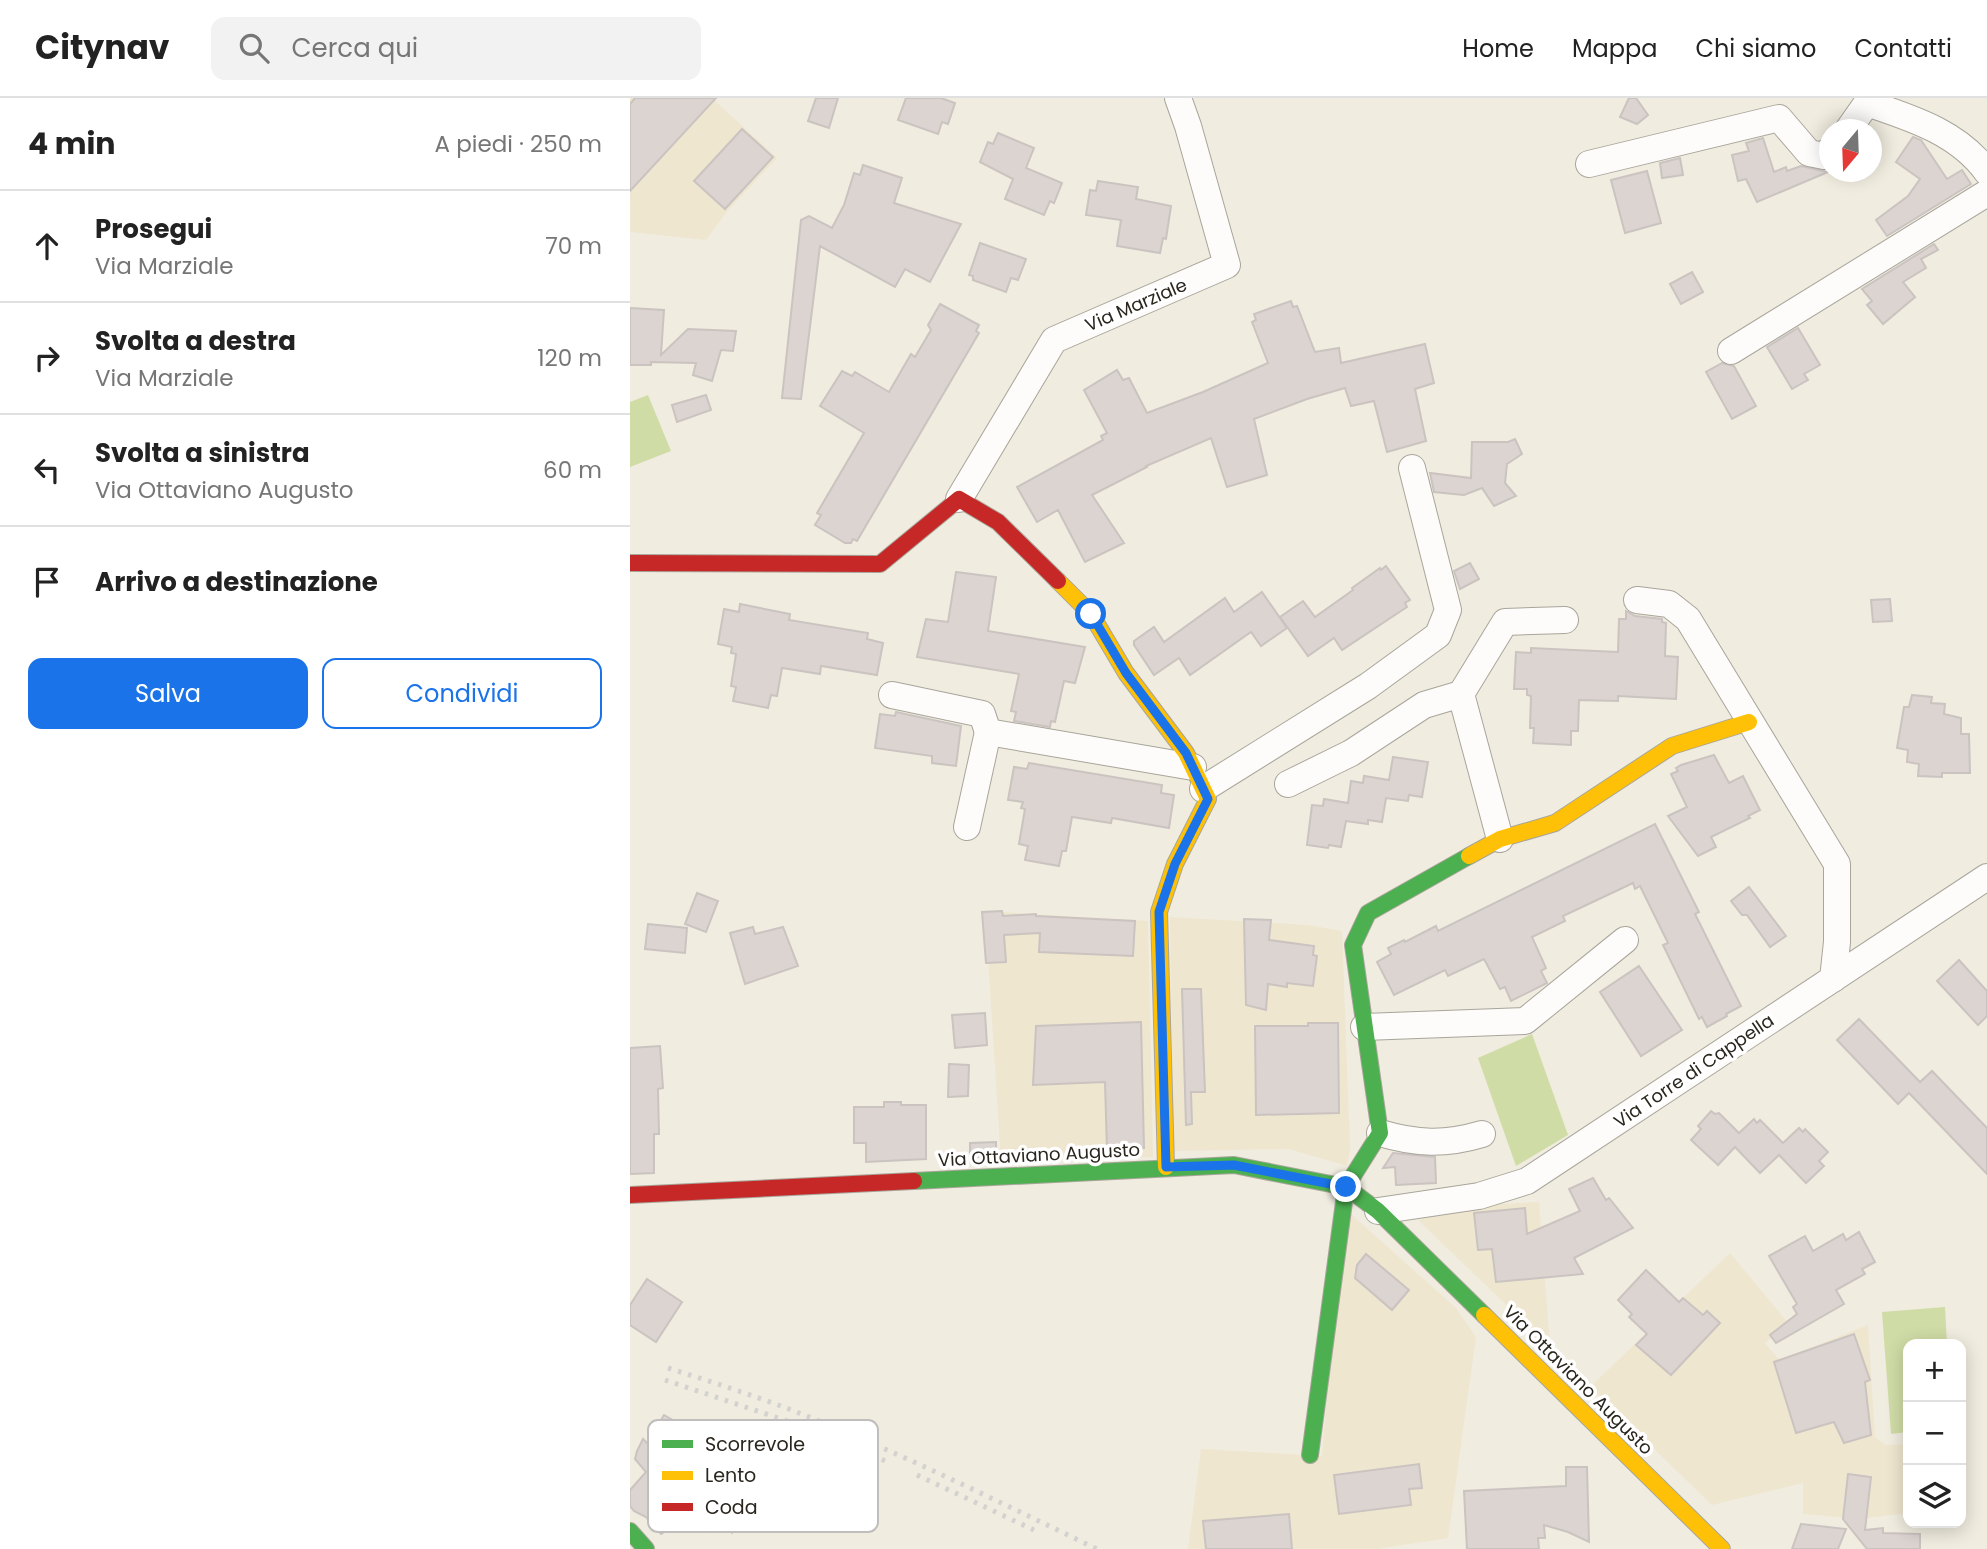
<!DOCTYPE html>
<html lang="it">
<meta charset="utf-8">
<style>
:root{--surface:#fff;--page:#f2f2f2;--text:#222;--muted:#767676;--line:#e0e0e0;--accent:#1a73e8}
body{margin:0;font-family:Poppins,sans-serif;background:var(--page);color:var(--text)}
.controls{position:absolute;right:21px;bottom:21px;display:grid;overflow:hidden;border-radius:14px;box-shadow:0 4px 18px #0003}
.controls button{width:63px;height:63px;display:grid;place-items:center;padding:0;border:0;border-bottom:2px solid var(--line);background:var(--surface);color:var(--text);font:35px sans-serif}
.compass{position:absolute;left:1189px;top:21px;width:63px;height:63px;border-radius:50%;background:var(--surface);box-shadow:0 4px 18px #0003;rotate:199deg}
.stop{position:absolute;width:21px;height:21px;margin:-16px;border:5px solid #1a73e8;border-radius:50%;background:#fff}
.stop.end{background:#1a73e8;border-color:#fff;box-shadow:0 2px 7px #0008}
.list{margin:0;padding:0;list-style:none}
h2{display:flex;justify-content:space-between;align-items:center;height:91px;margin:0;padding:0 28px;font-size:30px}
h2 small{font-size:23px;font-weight:400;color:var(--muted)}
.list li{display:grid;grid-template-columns:46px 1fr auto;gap:21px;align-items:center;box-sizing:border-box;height:112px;padding:0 28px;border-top:2px solid var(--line)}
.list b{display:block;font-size:26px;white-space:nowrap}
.list p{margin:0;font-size:23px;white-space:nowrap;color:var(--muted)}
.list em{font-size:23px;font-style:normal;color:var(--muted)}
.actions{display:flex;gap:14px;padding:21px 28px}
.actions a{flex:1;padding:16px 0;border:2px solid var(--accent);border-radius:14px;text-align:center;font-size:24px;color:var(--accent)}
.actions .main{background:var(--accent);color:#fff}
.icon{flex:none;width:38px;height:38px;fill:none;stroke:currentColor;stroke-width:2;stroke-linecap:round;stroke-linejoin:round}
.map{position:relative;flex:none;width:1357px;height:1451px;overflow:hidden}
header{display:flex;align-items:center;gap:42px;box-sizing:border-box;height:98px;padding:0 35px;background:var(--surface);border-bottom:2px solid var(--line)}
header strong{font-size:33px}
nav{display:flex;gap:38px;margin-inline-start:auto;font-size:24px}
.search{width:490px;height:63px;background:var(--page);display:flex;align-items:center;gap:18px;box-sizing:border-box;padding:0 24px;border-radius:14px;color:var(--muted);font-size:26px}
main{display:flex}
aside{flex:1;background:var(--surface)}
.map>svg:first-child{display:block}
</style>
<header>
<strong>Citynav</strong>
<div class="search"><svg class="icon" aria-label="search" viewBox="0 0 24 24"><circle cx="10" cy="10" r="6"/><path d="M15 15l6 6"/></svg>Cerca qui</div>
<nav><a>Home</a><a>Mappa</a><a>Chi siamo</a><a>Contatti</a></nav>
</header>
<main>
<aside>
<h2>4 min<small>A piedi · 250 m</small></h2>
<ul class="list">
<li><svg class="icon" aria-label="ahead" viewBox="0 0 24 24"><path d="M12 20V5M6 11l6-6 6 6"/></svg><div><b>Prosegui</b><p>Via Marziale</p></div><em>70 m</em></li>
<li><svg class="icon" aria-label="right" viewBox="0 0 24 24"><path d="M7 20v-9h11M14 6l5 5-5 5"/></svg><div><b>Svolta a destra</b><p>Via Marziale</p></div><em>120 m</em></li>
<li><svg class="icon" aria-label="left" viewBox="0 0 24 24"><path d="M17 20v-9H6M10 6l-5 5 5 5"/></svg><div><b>Svolta a sinistra</b><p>Via Ottaviano Augusto</p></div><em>60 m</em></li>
<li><svg class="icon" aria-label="arrive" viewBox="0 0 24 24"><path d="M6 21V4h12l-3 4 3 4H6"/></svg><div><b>Arrivo a destinazione</b></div></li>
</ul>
<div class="actions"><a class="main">Salva</a><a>Condividi</a></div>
</aside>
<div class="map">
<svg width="1357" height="1451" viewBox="0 0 1357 1451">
<rect width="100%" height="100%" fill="#f0ecdf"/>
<g fill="#efe6d0">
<path d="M0,0h82l65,60 -48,51 -23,31 -76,-8z"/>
<path d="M355,813l163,10 5,236 -152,4z"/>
<path d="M540,819l138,8 34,6 8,217 -3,18 -58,-17 -116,2z"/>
<path d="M909,1104l11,145 -131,-126 18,-14z"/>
<path d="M712,1108l114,102 20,29 -28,201 -72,11h-188l13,-100 121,7z"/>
<path d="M1100,1155l58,70 -23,20 14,17 89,-35 7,112 10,8 23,-1v69l-50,6 -55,-5v-31l-91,22 -122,-118z"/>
</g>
<g fill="#d0dca6">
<path d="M18,297l23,56 -41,16v-65z"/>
<path d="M902,936l36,101 -52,31 -38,-108z"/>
<path d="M1315,1209l2,37h-39v88l-17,2 -9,-122z"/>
</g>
<g fill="#dbd4d1" stroke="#cac3c0" stroke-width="2">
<path d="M5,0h81l-86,93v-87z"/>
<path d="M186,0h22l-9,30 -21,-7z"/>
<path d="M276,0h35l14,5 -7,21 -6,-2 -4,12 -40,-14z"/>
<path d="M999,0h7l12,17 -11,9 -17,-7z"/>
<path d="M112,31l31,28 -48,52 -31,-28z"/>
<path d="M368,35l36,15 -8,20 36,15 -8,20 -4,-2 -6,14 -39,-16 8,-20 -33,-17 8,-20 5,2z"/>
<path d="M1283,39l8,3 26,39 15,-9 9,14 -84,52 -11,-16 32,-24 12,-17 -24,-17z"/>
<path d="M1133,40l11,34 12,-5 1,4 14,-5 27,6 -71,30 -11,-23 -8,2 -6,-26 17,-4 -3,-8z"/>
<path d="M1050,60l3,17 -21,3 -2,-15z"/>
<path d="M233,67l39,13 -8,25 67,21 -31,58 -25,-13 -10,18 -75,-41 -19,153 -19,-1 19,-178 8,-4 23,12 12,-23 10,-32 6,2z"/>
<path d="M1017,73l14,52 -36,10 -14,-53z"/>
<path d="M468,83l40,6 -2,12 35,7 -5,33 -3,-1 -3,15 -43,-7 4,-26 -35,-5 4,-25 6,1z"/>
<path d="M350,145l46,16 -8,21 -7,-2 -5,14 -33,-12v-4l-4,-1z"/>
<path d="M1304,146l4,6 -17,9 5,9 -23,14 12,15 -32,27 -16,-19 5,-4 -10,-12z"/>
<path d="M1062,174l11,20 -22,12 -11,-20z"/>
<path d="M661,203l2,6 4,-1 18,46 24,-4 2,15 84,-19 9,39 -19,6 11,52 -39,11 -13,-51 -23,5 -6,-18 -38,11 -53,20 13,56 -40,12 -16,-49 -65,28 1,1 -55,28 32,48 -39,19 -27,-52 -21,12 -20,-35 86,-47 -2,-4 6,-3 -23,-43 33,-20 6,10 6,-2 18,35 56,-21 65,-29 -16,-41 4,-2 -2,-6z"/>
<path d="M310,206l39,21 -3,6 3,2 -122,208 -4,-2 -2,4h-6l-30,-18 6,-10 -4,-2 47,-80 -44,-27 22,-35 10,5 3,-4 34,20 22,-38 4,3 16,-27 -3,-5z"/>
<path d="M0,210l34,2 -3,45 27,-26 48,2 -3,20 -12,-1 -9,31 -19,-6 3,-12 -45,-1v3h-21z"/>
<path d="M1168,230l22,37 -16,9 4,6 -16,9 -25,-42z"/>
<path d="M1092,265l12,3 22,40 -24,13 -26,-47z"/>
<path d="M76,297l5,15 -34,12 -5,-17z"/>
<path d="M885,341l7,15 -15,10 -2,19 11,13 -22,10 -12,-18 -18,7 -30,-3 -4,-19 41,5 1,-36h36z"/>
<path d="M840,465l9,16 -19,10 -6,-18z"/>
<path d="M756,468l24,34 -5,3 2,4 -65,43 -8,-12 -26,18 -28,-39 23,-16 12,16 38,-27 -1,-2 28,-20 1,2z"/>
<path d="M326,474l40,5 -8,54 97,16 -10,36 -11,-2 -9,41 -4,-1 -1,6 -36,-6 2,-9 -5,-1 8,-37 -102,-17 9,-38 22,3z"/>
<path d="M632,494l25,36 -26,18 -10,-14 -61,43 -11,-17 -25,17 -20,-30v-4l20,-14 10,15 61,-44 9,14z"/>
<path d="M1260,501l2,22 -19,1 -2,-22z"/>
<path d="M110,506l50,10 -1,6 79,13 -1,6 16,4 -6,32 -56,-9 -1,8 -38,-6 -5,28 -6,-1 -3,13 -35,-7 3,-14 -5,-1 5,-32 -5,-1 1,-6 -14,-3 6,-35 15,3z"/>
<path d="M996,513l9,5 27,3v3l4,1 -1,33 13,1 -2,42 -58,-3v5l-39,-1 -1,31h-7v14l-38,-2 1,-15h-4l1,-32 -4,-1v-6h-13l2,-37 15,1v-5l87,4 1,-33h7z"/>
<path d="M1282,597l20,2 -1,6 14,1 -1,10 17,4v16h8l1,39h-28v4l-24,-1 1,-12 -12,-2 1,-12 -11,-2 7,-41h5z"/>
<path d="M266,614l65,14 -5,40 -24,-3v-7l-57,-8 5,-34 15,2z"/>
<path d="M1084,657l15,28 14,-7 17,34 -12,6 2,2 -39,19 5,10 -18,9 -30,-40 19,-9 -16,-33 7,-3 -2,-3 5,-3z"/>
<path d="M763,659l35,5 -6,35 -13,-2 -1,6 -22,-3 -4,24 -14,-2v4l-22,-3 -5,26 -12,-2 -1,3 -21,-3 5,-40 11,1 1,-7 24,4 3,-22 12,2 1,-7 25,4z"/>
<path d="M399,665l133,22 -1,8 13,2 -5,33 -57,-10 -1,5 -39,-6 -6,34h-4l-3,15 -34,-6 3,-14 -9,-2 6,-35 -4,-1 2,-6 -15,-2 6,-33 13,2z"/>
<path d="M1025,726l44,88 -4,2 46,92 -15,8 1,2 -20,11 -5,-10 -3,2 -36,-74 5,-2 -28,-57 -5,3 -2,-6 -70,33 2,5 -33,16 14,31 -5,3 6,12 -36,18 -6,-14 -5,2 -16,-30 -36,17 -3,-6 -51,25 -17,-33 14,-8 -3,-6 16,-8 1,2 31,-16 2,5z"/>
<path d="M1119,789l37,49 -16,11 -23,-32h-5l-11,-14z"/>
<path d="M67,795l21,8 -12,31 -21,-8z"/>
<path d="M372,813l1,5 33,-2v2l99,5 -2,35 -94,-4 1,-19 -36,2 2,27 -20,1 -4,-51z"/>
<path d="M614,821l27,1 -2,20 45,6 -1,9 4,1 -4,30 -26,-3v4l-19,-3 -2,26 -20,-5z"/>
<path d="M18,826l39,4 -2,25 -40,-4z"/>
<path d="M123,829l2,7 28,-7 15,39 -53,18 -15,-51z"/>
<path d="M1329,862l28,31v25l-9,9 -41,-44z"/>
<path d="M1009,868l43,64 -41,26 -41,-64z"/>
<path d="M552,891h19l4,103h-14l1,32 -6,1z"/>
<path d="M355,915l2,32 -32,3 -3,-33z"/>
<path d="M1229,921l61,63 12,-11 55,57v46l-78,-81 -11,11 -61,-64z"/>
<path d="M511,924l3,126 -37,2 -2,-68 -72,3 3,-59z"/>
<path d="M678,925h30l1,90 -83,2 -1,-89h53z"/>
<path d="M30,948l3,42 -5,1 1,45h-5v39l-24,1v-126z"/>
<path d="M319,966l20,1 -1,31 -20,1z"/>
<path d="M254,1004h17v3h25v54l-60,3v-19h-12v-36h30z"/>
<path d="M1081,1013l4,3 4,-1 20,20 15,-14 3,4 3,-3 23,23 16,-15 4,4 2,-3 23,23 -9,9 5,5 -18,17 -27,-28 -19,18 -25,-26 -17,18 -27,-25 10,-11 -3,-3z"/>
<path d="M366,1044v14l-26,1v-14z"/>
<path d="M763,1055l42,4 1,26 -40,2 -1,-18 -12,1z"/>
<path d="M963,1080l13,22 3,-2 24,30 -59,30 9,16 -87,8 -4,-33 -14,1 -4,-37 51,-5 2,26 53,-23 -11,-22z"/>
<path d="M1229,1134l16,30 -13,7 3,5 -29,16 8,14 -68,39 -6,-8 27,-21 -4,-7 4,-3 -28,-48 36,-20 8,15 30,-17 3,6z"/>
<path d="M736,1156l43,36 -17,20 -37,-32 2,-13z"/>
<path d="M1016,1172l33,32 4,-4 20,17 4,-4 13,12 -49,52 -35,-30 11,-11 -18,-17 3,-3 -14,-14z"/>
<path d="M17,1181l35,23 -26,40 -26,-17v-20z"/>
<path d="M1224,1236l16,46 -5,2 6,53 -27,8 -10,-21 -38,11 -22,-71z"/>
<path d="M34,1317l48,27 20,-8 16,13 20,-16 22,24 -52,34 43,36 -34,-3 -15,11 -9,-11 -18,10 -12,-17 -32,19 -15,-17 -12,-6 -4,-5v-16l16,-18 -11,-13 2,-8 6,-12 4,4z"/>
<path d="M789,1366l3,24 -13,1 2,16 -72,9 -5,-39z"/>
<path d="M936,1369h21l2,75 -21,-10 -24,-7 1,13h-7l1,11h-72l-3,-58 102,-5z"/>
<path d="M1218,1376l23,3 -6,53 18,-2v5l37,1v15h-53l-24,-30z"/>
<path d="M659,1416l3,35h-86l-3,-28z"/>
<path d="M1171,1426l45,5 -8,20h-46z"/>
</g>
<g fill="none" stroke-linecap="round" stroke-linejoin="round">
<g stroke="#a8a59b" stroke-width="28">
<g id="street">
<path d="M1237,5c44,15 91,29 120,69"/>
<path d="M1218,32l19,-27 1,-5"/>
<path d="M959,66l190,-46 30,35 15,3 5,-5"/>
<path d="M1101,253l256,-158"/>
<path d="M329,401l95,-159 173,-75 -39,-139 -10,-28"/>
<path d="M1007,502l32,4 19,15 149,245v78l-4,37"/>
<path d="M262,597l90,19 6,18"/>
<path d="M658,686l63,-31 73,-48 37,-11"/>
<path d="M573,691l165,-103 70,-51 10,-25 -36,-142"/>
<path d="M337,729l21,-95 205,35"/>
<path d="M870,741l-39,-145 44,-72 60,-2"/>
<path d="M734,929l161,-6 100,-81"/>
<path d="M750,1035c37,11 65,12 102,1"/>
<path d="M748,1113l101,-15 48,-15 460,-304"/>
</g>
</g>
<g stroke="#a8a59b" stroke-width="18">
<g id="fast">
<path d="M284,1083l320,-16 112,22 32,24 106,104"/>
<path d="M680,1357l36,-268 34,-54 -27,-188 15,-32 101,-57"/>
<path d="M0,1433l16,18"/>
</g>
</g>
<g stroke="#a8a59b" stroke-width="18">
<g id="slow">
<path d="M428,483l33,33 35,59 60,80 22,46 -33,65 -16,48 7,255"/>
<path d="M839,758l31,-17 55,-16 117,-77 77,-24"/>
<path d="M854,1217l238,234"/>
</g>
</g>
<g stroke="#a8a59b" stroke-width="18">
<g id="jam">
<path d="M0,465l250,1 79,-65 39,23 60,59"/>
<path d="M0,1097l284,-14"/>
</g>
</g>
<use href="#street" stroke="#fdfcfa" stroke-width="26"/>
<use href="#fast" stroke="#4caf50" stroke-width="16"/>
<use href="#slow" stroke="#ffc107" stroke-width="16"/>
<use href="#jam" stroke="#c62828" stroke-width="16"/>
<g stroke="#d3d2cf" stroke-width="5" stroke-dasharray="3.5 7" stroke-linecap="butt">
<path d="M38,1270c44,14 88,28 131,45 102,40 200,89 298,136"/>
<path d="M35,1282l128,43 95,39"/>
<path d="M287,1377l117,55"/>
</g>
</g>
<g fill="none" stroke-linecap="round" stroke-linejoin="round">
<path stroke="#1a73e8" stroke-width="9" d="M461,516l35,59 60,80 22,46 -33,65 -16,48 7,255 68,-2 112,22"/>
</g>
<g text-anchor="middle" stroke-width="7" stroke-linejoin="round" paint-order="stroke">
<g font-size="18" fill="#2a261e" stroke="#fff">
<text transform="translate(506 207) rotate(-23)" y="6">Via Marziale</text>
<text transform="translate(1064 973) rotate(-34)" y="6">Via Torre di Cappella</text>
<text transform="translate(409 1057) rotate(-3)" y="6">Via Ottaviano Augusto</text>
<text transform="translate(948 1282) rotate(45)" y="6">Via Ottaviano Augusto</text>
</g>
</g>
<rect x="18" y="1322" width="230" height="112" rx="10" fill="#fff" stroke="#bfbebc" stroke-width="2"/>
<rect x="32" y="1342" width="31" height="8" fill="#4caf50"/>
<rect x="32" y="1373" width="31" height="9" fill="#ffc107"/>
<rect x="32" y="1405" width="31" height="8" fill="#c62828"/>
<g font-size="19" fill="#2a261e">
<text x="75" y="1353">Scorrevole</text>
<text x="75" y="1384">Lento</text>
<text x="75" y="1416">Coda</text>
</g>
</svg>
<div class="controls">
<button>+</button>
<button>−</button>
<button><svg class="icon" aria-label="layers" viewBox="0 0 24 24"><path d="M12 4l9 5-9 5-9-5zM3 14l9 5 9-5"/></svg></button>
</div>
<svg class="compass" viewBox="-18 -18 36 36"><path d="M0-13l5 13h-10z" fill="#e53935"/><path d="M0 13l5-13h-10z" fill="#767676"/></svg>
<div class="stop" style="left:461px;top:516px"></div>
<div class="stop end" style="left:716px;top:1089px"></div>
</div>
</main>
